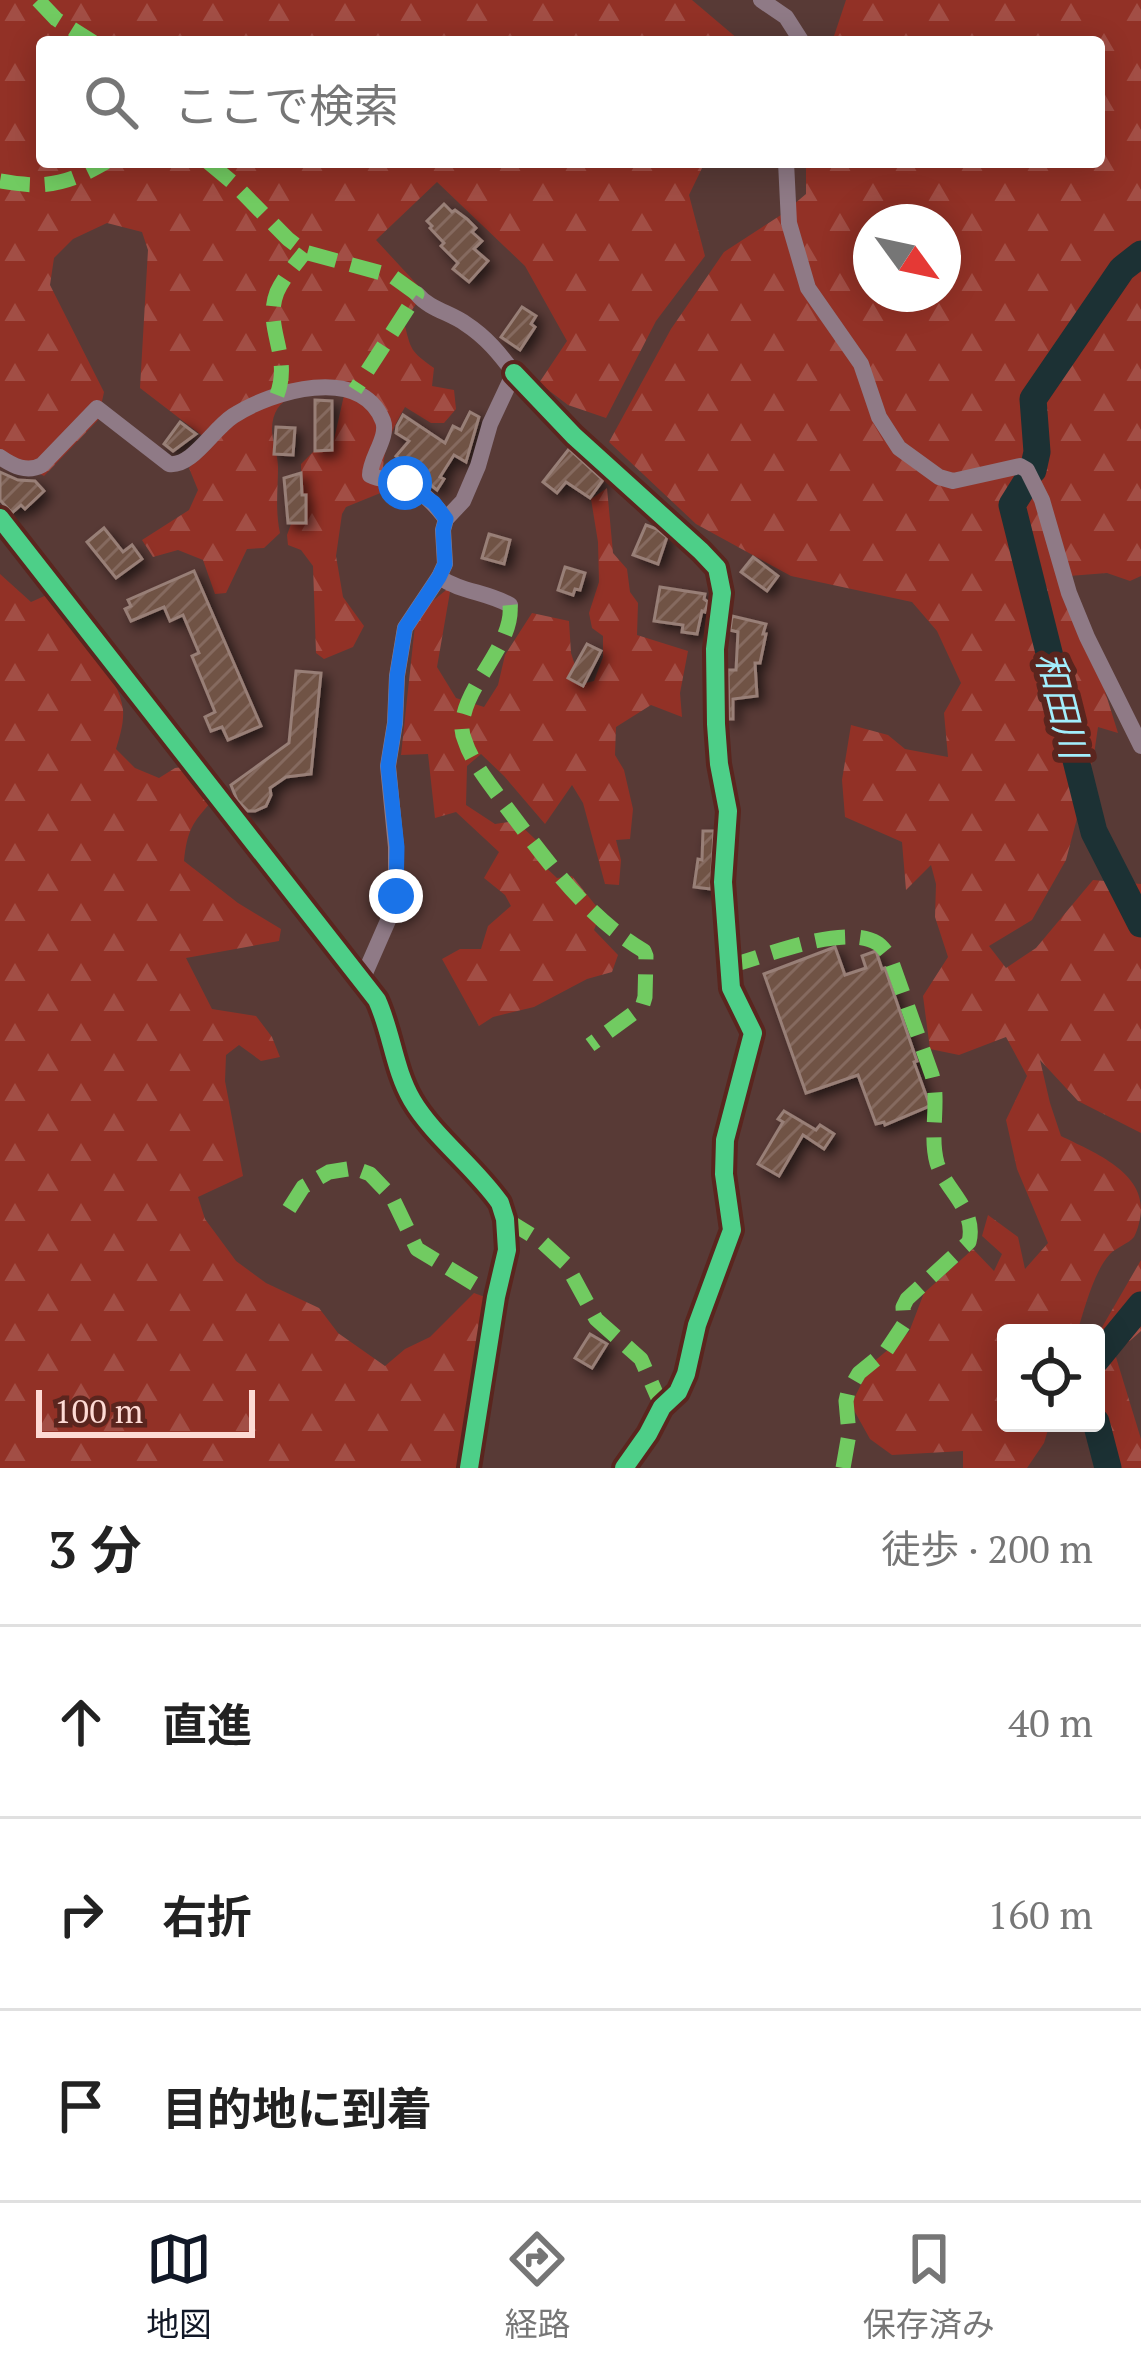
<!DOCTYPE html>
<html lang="ja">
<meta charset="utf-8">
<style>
:root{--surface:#fff;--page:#f6f6f6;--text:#222;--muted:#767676;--line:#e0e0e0;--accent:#111827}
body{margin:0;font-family:"PT Serif","Noto Sans JP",serif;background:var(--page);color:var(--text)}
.controls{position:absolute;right:36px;bottom:36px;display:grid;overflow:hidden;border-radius:12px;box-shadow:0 6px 30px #0003}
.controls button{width:108px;height:108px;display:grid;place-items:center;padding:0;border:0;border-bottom:3px solid var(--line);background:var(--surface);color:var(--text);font:60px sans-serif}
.compass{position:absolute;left:853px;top:204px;width:108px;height:108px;border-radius:50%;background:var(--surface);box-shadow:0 6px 30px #0003;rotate:123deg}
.scale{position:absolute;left:36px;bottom:30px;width:219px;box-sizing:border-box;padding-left:12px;border:6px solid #fddad4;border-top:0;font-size:33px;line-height:42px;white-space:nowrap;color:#fddad4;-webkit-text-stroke:9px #5a251e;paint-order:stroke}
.stop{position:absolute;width:36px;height:36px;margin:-27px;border:9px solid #1a73e8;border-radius:50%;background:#fff}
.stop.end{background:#1a73e8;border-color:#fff;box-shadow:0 3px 12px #0008}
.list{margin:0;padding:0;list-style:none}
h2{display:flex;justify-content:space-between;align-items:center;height:156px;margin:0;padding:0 48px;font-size:51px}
h2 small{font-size:39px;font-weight:400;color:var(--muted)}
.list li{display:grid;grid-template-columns:78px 1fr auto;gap:36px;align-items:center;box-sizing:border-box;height:192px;padding:0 48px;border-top:3px solid var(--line)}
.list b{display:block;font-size:45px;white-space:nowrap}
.list em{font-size:39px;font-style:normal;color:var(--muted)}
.icon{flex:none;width:66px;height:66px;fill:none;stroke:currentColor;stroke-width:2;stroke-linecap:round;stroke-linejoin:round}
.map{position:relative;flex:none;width:1141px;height:1468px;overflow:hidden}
.search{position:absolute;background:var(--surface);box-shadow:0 6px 30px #0003;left:36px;right:36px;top:36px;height:132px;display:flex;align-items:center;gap:30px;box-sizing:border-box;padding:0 42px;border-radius:12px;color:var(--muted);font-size:45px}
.sheet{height:732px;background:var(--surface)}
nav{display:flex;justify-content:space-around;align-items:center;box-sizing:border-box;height:168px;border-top:3px solid var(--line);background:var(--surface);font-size:33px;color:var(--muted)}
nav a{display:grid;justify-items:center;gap:6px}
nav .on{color:var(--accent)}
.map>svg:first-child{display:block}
</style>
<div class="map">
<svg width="1141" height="1468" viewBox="0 0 1141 1468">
<defs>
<pattern id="forest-firs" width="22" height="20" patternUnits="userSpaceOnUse" patternTransform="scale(3)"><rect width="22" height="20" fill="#923126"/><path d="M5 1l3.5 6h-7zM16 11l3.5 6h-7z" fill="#a24e45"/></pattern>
<pattern id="building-hatch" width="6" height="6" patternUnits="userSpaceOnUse" patternTransform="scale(3)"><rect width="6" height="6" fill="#705245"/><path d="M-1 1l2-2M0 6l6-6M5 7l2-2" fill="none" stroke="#856a5f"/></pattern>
<filter id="shadow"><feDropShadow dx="5.5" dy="5.5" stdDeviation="6" flood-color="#0009"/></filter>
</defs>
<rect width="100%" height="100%" fill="#583a36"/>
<g fill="url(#forest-firs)" fill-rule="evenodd">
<path d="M0,0h692l46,39v3h-696v120h663l-16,33 16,61 -49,65 -50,97 -38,-13 -29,-22 28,-42 -42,-75 -88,-84 -61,58 48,52 -20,30c7,28 6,29 30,46l-2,18 22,4 2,19 -12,14h-13l-26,-16c-18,31 -24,49 -22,85l-37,15 -4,7 -6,42 7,41 21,29 -11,21 -29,12 -8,-6 -3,-87 -12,-16 -13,-5 -1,-10 4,-11 11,-15 -1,-45 14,-14 17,-2 13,-57c-28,-1 -72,-3 -73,38 0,12 6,25 6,38 0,22 -3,43 2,66l-16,15 -17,1 -21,44 -11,1 -12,-34 -25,-10 -25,7 -11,-17 47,-30 9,-20 -9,-22 20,-27 -69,-53 8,-138 -6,-18 -35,-9 -34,16 -19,19 -4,27 54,107 -6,28 -54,56 -44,-23z"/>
<path d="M846,0h295v576l-11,5 -23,-8 -38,3 49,157 -20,-6 -4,27 -28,106 -34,60 -43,26 17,22 30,-20 57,-68 48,4v249l-63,-32 -38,-41 10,43 11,33c30,15 80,34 80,73 0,8 -3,21 -7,28 -6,7 -17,10 -24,17 -16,17 -26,56 -33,79h-71v90h44l-6,20 -17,25h-64v-17l-71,4 -22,-16 -19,-34 20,-41 38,-32 15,-39 49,-44 21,22 8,-17 -20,-18 6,-21 30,22 7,32 23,-26 -31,-74 -11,-49 21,-44 -21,-39 -47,18 -29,-6 -7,-53 25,-39 -13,-40 1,-33 -5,-19 -25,25 -4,-48 -57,-25 -3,-37 9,-55 37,10 17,14 43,8 -4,-44 17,-30 -24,-52 -25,-29 -121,-26 -95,-52 -87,-82 62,-113 53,-77 57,-37 25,-21v-32h293v-120h-267zM871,222h72v72h-72z"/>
<path d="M607,488l6,65 14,16 3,23 8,11 -1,32 51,16 -8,42 2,24 -31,-12 -35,22 -1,28 9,15 9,39 -3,30 -14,1 5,20 -2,25 -14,-1 -22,-81 -11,-18 -27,39 -41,-48 -23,-22 -14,12 -1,39 29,19 21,-3 37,35 -12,7 16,15 15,-2 29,36 -7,18 24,25 -6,17 -25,7 -53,28 -41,10 -14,9 -37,-67 18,-10h21l7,-23 23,-20 -6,-11 -21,-17 15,-26 -43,-40 -21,6 -7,-64 -27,1 14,-130 14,-21 22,-18 -14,81 19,31 28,9 14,-22 7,-30 27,-42 37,8 2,32 10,31 13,-3 9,-24v-21l-11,-8 -3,-15 10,-31 -1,-40 -7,-43z"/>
<path d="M0,574l31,28 18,-8c21,29 71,80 74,116 1,13 -3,26 -7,39l19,19 24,10 16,-10 8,-1 29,34c-20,22 -25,30 -28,60l54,42 43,26 -2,12 -93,17 26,51 44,7 16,21 8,20 -19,4 -22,-16 -13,10 -1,26 18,95 -45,21 7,22 31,42 30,22 53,25 19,25 47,33 20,-17 25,-12 44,-44 11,4 -28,171h-457z"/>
<path d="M1141,1260v71l-26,23 26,85v29h-30l1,-38 -16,-37v-37l5,-27z"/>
</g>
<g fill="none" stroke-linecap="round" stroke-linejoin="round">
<g stroke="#1c3134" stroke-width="27">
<path d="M1033,470l4,-18 -4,-53 89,-130 19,-15"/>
<path d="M1027,481l-15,24 82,327 47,92"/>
<path d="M1096,1360l45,-55"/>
<path d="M1096,1422l12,46"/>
</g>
</g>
<g fill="url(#building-hatch)" stroke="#987f77" stroke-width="3" filter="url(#shadow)">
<path d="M444,204l8,8 3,-2 12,9 9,9 -4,4 10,9 -8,8 14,12 -19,21 -16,-13 5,-6 -17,-17 3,-3 -14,-15 2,-2 -5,-5z"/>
<path d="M522,307l14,9 -5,8 4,3 -15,23 -19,-13z"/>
<path d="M315,400l17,1v49l-17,1z"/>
<path d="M470,412l9,5 -13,45 -12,-7 -14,22 4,2 -7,11 -18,-14 -20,-7 4,-7 -7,-6 13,-15 -13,-8 1,-7 6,-11 42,28 8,-17 8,4z"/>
<path d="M180,422l16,12 -23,17 -9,-7z"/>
<path d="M276,427l19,1 -2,27 -19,-1z"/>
<path d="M569,449l34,31 -13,18 -24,-16 -9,11 -14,-11z"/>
<path d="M0,472l18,8 17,1 9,10 -19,18 -4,-4 -9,8 -12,-13z"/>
<path d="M301,473l1,22h4v28h-18l-4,-45z"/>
<path d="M646,525l11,4 10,8 -9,27 -25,-9z"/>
<path d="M104,528l19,24 9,-7 10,14 -26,19 -29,-36z"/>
<path d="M489,534l21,6 -6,24 -22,-6z"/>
<path d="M753,557l25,19 -11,15 -26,-19z"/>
<path d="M565,567l20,6 -5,17 -5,-1 -2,6 -15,-5z"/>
<path d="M194,571l67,155 -33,14 -6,-13 -11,4 -6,-14 10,-5 -23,-56 7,-3 -16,-38 -13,6 -6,-14 -33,14 -6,-12 6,-3 -3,-6z"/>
<path d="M660,587l45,7 -1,5 4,3 -3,10 -3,-1 -5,23 -15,-2 1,-7 -29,-4z"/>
<path d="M732,616l34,8 -3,10h3l-6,29h-5l2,33 -24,3v20h-4l-1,-49h8l2,-38 -8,-2z"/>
<path d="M587,644l14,7 -18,35 -15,-8z"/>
<path d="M296,671l25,2 -10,101 -25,3 -16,11 1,7 -5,11 -11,5h-7l-11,-11 -6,-15 58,-42z"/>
<path d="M703,831h11l-3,58 -17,-2 4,-28 4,1z"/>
<path d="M835,947l10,28 21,-7 -4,-12 14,-5 6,18 3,-1 32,93 -3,1 16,44 -45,19 -1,-3 -8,2 -18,-49 -52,18 -42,-119z"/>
<path d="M784,1111l32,19 4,-5 14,9 -10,15 -21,-14 -24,41 -21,-12 25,-42 -5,-3z"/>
<path d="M590,1334l17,10 -15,24 -17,-10z"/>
</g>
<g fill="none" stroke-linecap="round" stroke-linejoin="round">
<g stroke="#8f7a86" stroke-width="16">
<path d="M761,0l25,17 16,25"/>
<path d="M786,162l3,61 19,65 53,76 18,53 20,31 40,29 14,4 67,-15 7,4 15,30 27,93 18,44 54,109"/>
<path d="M514,373l60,63 127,115 16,17 5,25 -7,56 1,75 3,40 9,47 -5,71 8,106 22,45 -28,107 -1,34 8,56 -35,95 -11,49 -8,18 -16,15 -14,27 -24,34"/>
<path d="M0,457c13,9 27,16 42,8l55,-57 72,56c23,3 43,-34 64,-48 38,-25 128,-52 150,5 6,16 -13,37 -13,54 10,5 19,4 29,7 20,5 35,21 47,37"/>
<path d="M0,518l377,482c15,33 17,69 35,100 21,36 63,67 88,103l5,16 2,31 -11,47 -27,171"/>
<path d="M439,577c22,15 48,15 71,28"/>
<path d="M362,980l28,-64 6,-20v-49l-8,-81 7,-43 2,-47 8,-48 34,-51 6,-13 -2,-34 3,-11 17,-18 15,-35 12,-42 24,-51c-14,-19 -28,-36 -48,-49 -15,-11 -37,-15 -49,-30"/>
</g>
<g stroke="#71cb61" stroke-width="15" stroke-dasharray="30 15" stroke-linecap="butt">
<path d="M38,0l18,19 37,23"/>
<path d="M208,162l24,20 56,57 17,13 87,24 25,18 -62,96"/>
<path d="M0,181c45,8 66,4 106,-19"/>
<path d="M277,395c15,-40 -14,-67 0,-103 7,-15 18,-27 28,-40"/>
<path d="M510,605c4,36 -38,74 -46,109 -3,9 -3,18 1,27 7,22 26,44 39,63 40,53 82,113 140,147l2,5 -1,41 -3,10 -52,38"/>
<path d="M729,966c35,-9 115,-43 148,-23 4,2 10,10 13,14l42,118c8,29 -3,59 5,88 9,28 40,47 32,79l-62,57 -4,8 1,17 -18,27 -27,22 -11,19 -2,9 3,33 -6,34"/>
<path d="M289,1209l14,-22 26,-15 25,-4 16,6 22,23 25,52 79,48"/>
<path d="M505,1219l36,22 25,23 30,55 45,40 21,48"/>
</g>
<g stroke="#5a251e" stroke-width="26">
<g id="cycleway">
<path d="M514,373l60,63 127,115 16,17 5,25 -7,56 1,75 3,40 9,47 -5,71 8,106 22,45 -28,107 -1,34 8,56 -35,95 -11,49 -8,18 -16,15 -14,27 -24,34"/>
<path d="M0,518l377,482c15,33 17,69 35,100 21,36 63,67 88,103l5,16 2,31 -11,47 -27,171"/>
</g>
</g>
<use href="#cycleway" stroke="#4dcf88" stroke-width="18"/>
</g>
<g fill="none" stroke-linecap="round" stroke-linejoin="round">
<path stroke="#1a73e8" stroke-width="15" d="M396,896l1,-49 -9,-81 7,-43 2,-47 8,-48 34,-51 6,-13 -2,-34 3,-11 -12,-16 -29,-20"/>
</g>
<g text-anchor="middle" stroke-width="12" stroke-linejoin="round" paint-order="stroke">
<g font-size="36" font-style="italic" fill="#a2eefc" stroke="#5a251e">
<text transform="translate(1062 705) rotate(76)" y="13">和田川</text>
</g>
</g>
</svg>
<div class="controls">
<button><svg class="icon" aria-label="locate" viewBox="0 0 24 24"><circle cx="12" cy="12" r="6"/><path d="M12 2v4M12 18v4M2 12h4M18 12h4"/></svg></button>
</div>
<svg class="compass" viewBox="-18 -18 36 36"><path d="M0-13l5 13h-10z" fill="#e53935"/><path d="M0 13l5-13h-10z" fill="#767676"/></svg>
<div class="scale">100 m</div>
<div class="stop" style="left:405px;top:483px"></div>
<div class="stop end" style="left:396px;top:896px"></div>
<div class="search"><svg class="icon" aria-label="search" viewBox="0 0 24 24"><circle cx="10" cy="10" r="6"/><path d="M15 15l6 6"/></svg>ここで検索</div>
</div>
<section class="sheet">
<h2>3 分<small>徒歩 · 200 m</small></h2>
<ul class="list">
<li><svg class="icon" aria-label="ahead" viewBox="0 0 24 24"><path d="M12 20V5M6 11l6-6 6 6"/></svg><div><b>直進</b></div><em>40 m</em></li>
<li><svg class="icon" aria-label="right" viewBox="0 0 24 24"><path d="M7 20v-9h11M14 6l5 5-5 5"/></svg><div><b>右折</b></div><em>160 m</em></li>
<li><svg class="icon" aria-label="arrive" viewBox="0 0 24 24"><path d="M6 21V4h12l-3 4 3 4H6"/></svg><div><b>目的地に到着</b></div></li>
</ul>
</section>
<nav>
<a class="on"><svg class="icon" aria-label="map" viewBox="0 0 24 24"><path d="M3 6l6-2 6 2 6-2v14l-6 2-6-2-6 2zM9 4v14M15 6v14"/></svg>地図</a>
<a><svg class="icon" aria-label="directions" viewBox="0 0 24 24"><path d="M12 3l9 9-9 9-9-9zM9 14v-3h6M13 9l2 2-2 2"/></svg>経路</a>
<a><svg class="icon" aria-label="saved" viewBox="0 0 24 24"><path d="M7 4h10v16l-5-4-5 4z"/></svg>保存済み</a>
</nav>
